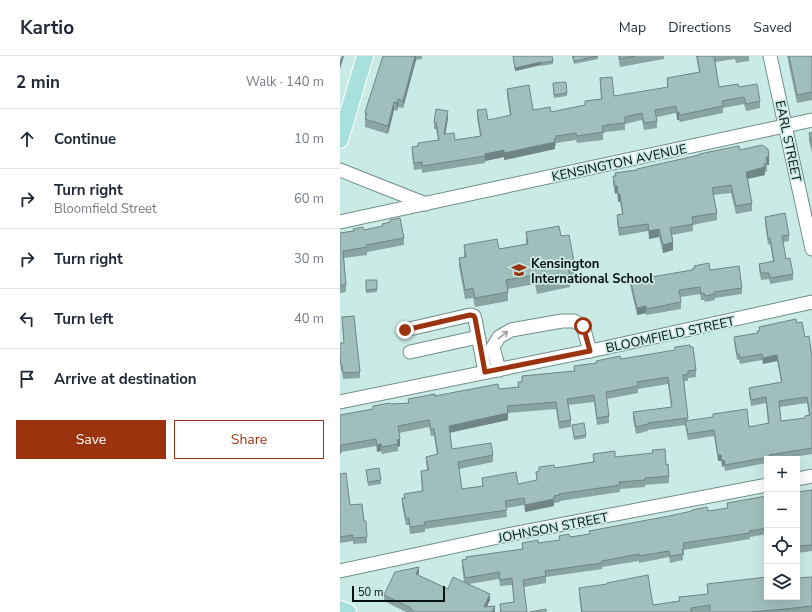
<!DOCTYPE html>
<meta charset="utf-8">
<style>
:root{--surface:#fff;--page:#f2f2f3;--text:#1f2937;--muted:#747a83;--line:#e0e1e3;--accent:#9b340e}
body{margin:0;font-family:"Nunito Sans",sans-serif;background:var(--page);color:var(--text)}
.controls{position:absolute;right:12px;bottom:12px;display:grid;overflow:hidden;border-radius:0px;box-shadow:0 4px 16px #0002}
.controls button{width:36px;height:36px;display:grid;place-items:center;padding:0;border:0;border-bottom:1px solid var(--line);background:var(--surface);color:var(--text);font:20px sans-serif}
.scale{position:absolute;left:12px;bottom:10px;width:93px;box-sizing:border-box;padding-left:4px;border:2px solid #06110f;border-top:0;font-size:11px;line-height:14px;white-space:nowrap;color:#06110f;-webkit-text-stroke:3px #caeae6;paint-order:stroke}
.stop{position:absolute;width:12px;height:12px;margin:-9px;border:3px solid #9b340e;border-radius:50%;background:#fff}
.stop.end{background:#9b340e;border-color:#fff;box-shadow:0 1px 4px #0008}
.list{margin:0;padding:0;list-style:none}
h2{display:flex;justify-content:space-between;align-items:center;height:52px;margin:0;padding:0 16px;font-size:17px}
h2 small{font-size:13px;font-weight:400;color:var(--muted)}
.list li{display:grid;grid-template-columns:26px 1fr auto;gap:12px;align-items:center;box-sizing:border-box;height:60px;padding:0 16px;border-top:1px solid var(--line)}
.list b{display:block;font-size:15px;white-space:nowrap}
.list p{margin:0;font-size:13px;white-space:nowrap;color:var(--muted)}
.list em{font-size:13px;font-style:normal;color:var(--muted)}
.actions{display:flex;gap:8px;padding:12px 16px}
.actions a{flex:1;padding:9px 0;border:1px solid var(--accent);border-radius:0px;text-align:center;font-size:14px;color:var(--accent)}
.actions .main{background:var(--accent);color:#fff}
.icon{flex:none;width:22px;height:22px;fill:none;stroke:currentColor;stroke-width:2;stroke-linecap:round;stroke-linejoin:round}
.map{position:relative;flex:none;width:472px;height:556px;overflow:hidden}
header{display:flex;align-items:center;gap:24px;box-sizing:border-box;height:56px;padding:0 20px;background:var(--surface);border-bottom:1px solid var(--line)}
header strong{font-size:19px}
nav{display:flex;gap:22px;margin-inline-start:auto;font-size:14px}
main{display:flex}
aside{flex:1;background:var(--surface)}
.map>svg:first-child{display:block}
</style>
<header>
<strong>Kartio</strong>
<nav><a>Map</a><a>Directions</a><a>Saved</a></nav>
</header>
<main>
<aside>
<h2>2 min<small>Walk · 140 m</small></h2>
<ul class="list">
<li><svg class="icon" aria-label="ahead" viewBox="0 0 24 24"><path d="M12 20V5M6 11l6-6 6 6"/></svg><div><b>Continue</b></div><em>10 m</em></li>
<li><svg class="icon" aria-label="right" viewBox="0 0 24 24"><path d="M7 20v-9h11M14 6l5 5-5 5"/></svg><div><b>Turn right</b><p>Bloomfield Street</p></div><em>60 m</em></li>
<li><svg class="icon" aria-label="right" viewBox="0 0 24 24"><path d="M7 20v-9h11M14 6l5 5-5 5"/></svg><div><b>Turn right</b></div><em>30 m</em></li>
<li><svg class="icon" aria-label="left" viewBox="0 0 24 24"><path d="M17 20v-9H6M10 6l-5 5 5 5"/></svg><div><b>Turn left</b></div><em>40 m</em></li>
<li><svg class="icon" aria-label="arrive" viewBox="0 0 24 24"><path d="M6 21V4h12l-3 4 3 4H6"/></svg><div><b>Arrive at destination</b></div></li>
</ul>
<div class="actions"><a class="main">Save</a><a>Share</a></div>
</aside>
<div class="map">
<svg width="472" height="556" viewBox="0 0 472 556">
<rect width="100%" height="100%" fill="#caeae6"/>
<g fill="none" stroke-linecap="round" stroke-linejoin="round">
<g stroke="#708d8a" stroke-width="15">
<g id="minor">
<path d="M430,0l42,193"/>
<path d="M0,114l86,34"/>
<path d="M0,166l472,-102"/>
<path d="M65,274l65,-15 4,1 1,3 10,53"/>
<path d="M70,296l68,-15"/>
<path d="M159,314l-6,-23 6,-10 12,-7 51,-9h12l9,5 7,25"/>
<path d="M0,346l269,-55 203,-45"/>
<path d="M457,423l15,-3"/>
<path d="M0,515l172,-37 255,-49"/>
</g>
</g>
<g stroke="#fff" stroke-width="18">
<g id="major">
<path d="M0,84l25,-84"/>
<path d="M0,553l8,3"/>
</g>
</g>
<use href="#minor" stroke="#fff" stroke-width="13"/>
<use href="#major" stroke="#a8e0db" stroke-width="16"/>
</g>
<g fill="#8aa4a2" fill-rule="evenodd">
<path d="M46,0h36v3l-6,1 -13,48 -5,-1 -1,4 -3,-1 -6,24 -23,-7v-15z"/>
<path d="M173,0l40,5v3l-12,2v-1l-26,6 -2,-12z"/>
<path d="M232,0h26v3l-24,5z"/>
<path d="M278,0h46v3l-44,8z"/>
<path d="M356,0h53v5l-13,2 -1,-4 -20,3 4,25h20l21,14v7l-14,3 -2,-7 -21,4v5l-43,9 -1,-2h-2l-1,-7 -19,4v11l-13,2 -2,-10 -17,4v6l-20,2v1h-2v7l-26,3 -1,-3 -20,3v3h-1v3l-51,11v-3l-19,4v2l-63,10v-4l-8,1 -2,-15v-8l6,-1v-3l20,-3 -2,-11h-2v-7l14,-4 -3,16 10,6 25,-4 -3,-19v-7l11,10 22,-4 -3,-20v-7l26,21 18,2 34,-7v-4l16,-2 -1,-13v-8l14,18 53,-8v-10l32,-6z"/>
<path d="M447,0h25v44l-15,3z"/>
<path d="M213,27l14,10v3l-13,2z"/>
<path d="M472,76v21l-3,-13v-7z"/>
<path d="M400,94l29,15h-2v6l-2,1v3l-17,4 4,24v8l-16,3 -5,-21 -18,2 4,18v7l-24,5v6l-21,4 1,15 -10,3 -4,-16 -10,2 -1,-8 -29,5 -2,-13v-8l5,-1 -2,-12h-2l-1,-9 -2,1 -2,-10v-8h2v-3l22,-3z"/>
<path d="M425,161l24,18v6l-6,1 3,17 7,15v6l-23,4 -1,-5 -8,1 -2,-10v-6l14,-3 -3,-17 -2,1 -3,-22z"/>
<path d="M42,168l22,14v7l-37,7v3l-23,3 2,27v7l-6,1v-60l13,-2v-2l11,1 18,-4z"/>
<path d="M186,176l35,4 14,30v9l-5,1v11l-33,7 -2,-10 -27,5v12l-33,6 -2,-9 -8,1 -6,-32v-9l5,-1v-12l35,4 27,-5z"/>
<path d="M354,210l16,4 32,18v6l-27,4v2l-10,2 -1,-2h-3l-1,-6 -20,3 1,5v7l-35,6v-2l-9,2 -7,-30v-6l16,-1 46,-8 2,-2z"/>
<path d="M26,224h11v12l-11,1z"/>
<path d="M2,261l18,55v6l-17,1 -1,-8h-1l-1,-9v-19h4l-2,-20z"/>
<path d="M457,267l8,14 7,19v98l-30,5h-15v4l-42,8 -1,-5 -2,1 -1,-6h-3l-4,-25 -26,4 -3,-15 -37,5v1l-12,3 -3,-15v-7l38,-5 -3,-23 -30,5v4l-31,6 2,17v7l-12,2 -3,-23 -26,3 3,15v7l-12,2 -3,-20 -48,4v7l-58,12 2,17 41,6v7l-34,7 3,20 20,-3v-8l36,6 19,-4 -1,-8h3v-5l16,1 38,-6v-8l73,11 3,11v7l-24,2v2l-25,2v3l-60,9v1l-6,1v3l-29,6 -1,-7 -18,3 1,9 -82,12v3l-15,2 -1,-9h-3l-4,-20v-7h2v-4l18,-3 -1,-13v-7l6,-1 -1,-7v-6l11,-2 -3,-19h-3l-2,-9 -30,6 1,13 -2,1v4l-16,3 -1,-3 -4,1 -1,-6 -35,6v2l-1,-39 33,-6 18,-5 17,-1v-4l110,-12v-5h4v-6l52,-5v-5l47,-7 75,11v7l-8,1v3h-4l4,40 61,6 19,-3 -2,-21 -15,3 -2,-12v-6l32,-6 -4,-21 -14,3 -1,-4 -22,4 -1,-4h-2l-3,-17v-6l23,-4v-2h2v-4zM467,347l2,13 -4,2 -24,3 -1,-14z"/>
<path d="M232,369l14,10v3l-12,2z"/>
<path d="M26,414l15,10v4l-13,2z"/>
<path d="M0,418l10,31 14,16 3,16v6l-14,1v-3l-13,2z"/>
<path d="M472,434v61l-15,2v-61z"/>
<path d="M427,440v38l-17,3v2l-66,11v5h-1v5l-13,3 -1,-6 -30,6v-2l-37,6v2l-56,8v6l-22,4 3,25h-27v-8l14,-2 -2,-17 -12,1 -1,-7 -30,5 21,16 -3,7 8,5h-89l-22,-11v-6l35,-22 -1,2 30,14 16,-7 -2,-15v-7l4,-1v-2l56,-8v-6h16l21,-3v-4l11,1 19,-3v-3l138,-23v-5z"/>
<path d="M472,521v35h-231l-2,-17v-7l74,17 26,-4v-4l28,-3v-10l60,13z"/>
</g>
<g fill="#708684">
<path d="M2,0h2l-4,13v-8z"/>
<path d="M75,0h1v4l-13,48v-7z"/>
<path d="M201,6v3l-26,6v-3z"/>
<path d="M58,43v8l-1,4v-8z"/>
<path d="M54,46v8l-6,24v-8z"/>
<path d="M108,55v7l-4,24v-8z"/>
<path d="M339,56v8h-2v-7z"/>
<path d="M215,86v7l-51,11v-7z"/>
<path d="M164,94v7l-19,4v-7z"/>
<path d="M426,101h3v8h-2z"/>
<path d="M425,111v8l-19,4v-7z"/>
<path d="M275,130h2v7l-2,1z"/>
<rect x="278" y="138" width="2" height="8"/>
<path d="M319,173v8l-10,2v-8z"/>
<path d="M333,186v8l-10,3v-8z"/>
<path d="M306,250v7l-9,2v-7z"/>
<path d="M437,299v6l-14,3v-6z"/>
<path d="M168,357v7l-59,13v-7z"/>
<path d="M60,383v7l-2,1 -1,-7z"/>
<path d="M41,388v7l-4,1v-7z"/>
<rect x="0" y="391" width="1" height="7"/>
<rect x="378" y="399" width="3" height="6"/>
<path d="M384,404v6l-2,1v-6z"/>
<path d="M214,443v7l-29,6v-7z"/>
<path d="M79,511v6l-3,7v-6z"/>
<path d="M150,538v6l-6,12v-5z"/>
<path d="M155,550v6h-3z"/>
</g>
<g fill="#a0bfbc" stroke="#708684" fill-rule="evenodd">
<path d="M43,0h32l-12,45 -5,-2 -1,4 -3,-1 -6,24 -23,-7 2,-6 -2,-1z"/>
<path d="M173,0h39l1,5 -12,2v-1l-26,6z"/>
<path d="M233,0h24l-23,5z"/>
<path d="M280,0h16l-16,3z"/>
<path d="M357,0h17l5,31 19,-3 1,3 18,-3 3,17 -14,3 -2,-7 -22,4 1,5 -43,9 -1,-3 -2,1 -1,-7 -21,4 2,11 -13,2 -2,-10 -17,4v6l-20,2v1h-3l1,6 -26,4 -1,-3 -20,3v3h-2l1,3 -51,11v-3l-19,4v2l-63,10v-4l-8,1 -2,-16 6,-1v-3l21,-3 -3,-18h-2l2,-13 12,2 -4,23 10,-1 1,7 26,-4 -4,-26 9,-1 2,11 23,-5 -4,-26 22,-4 4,25 17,-3 1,5 34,-7v-4l17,-2 -2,-21 12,-1 2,19 54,-9 -1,-9 33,-6z"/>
<path d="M449,0h23v36l-15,3z"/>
<path d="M226,26l1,11 -13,2 -1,-12z"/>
<path d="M472,76v14l-3,-13z"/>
<path d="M422,89l6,4 1,8h-3l1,6 -3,1 1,3 -19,5 6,31 -16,3 -5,-21 -19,3 5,25 -25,4 1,7 -23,4 3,14 -10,3 -4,-16 -10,2 -1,-7 -29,4 -2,-13 6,-1 -3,-20h-2l-1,-8h-2l-2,-10h3l-1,-3 22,-3v-1l62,-14v-1l40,-8 1,4z"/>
<path d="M445,157l4,22 -7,1 4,23 4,-1 3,16 -23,4 -1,-5h-8l-2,-9 15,-3 -4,-23h-2l-3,-21z"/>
<path d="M60,162l4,20 -38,7 1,2 -24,4 3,34h-6v-52l14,-2 -1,-2 10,-2 1,3 19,-4 -1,-2 8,-2v-2z"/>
<path d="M219,170l2,10 8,-1 6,31 -7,1 2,11 -33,6 -2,-9 -29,5 2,12 -33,6 -2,-10 -8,2 -6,-32 7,-1 -2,-12 33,-6 2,10 29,-5 -2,-12z"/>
<path d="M369,207l1,7 29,-4 3,22 -28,4 1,2 -10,2 -1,-3 -3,1 -1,-7 -21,3 2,12 -35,7v-3l-9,2 -7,-29 16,-4v3l46,-8v-1l3,-1 -1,-2z"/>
<path d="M26,224h11v9l-11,1z"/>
<path d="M14,260l6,56 -17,1 -1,-8h-1l-1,-9v-13h4l-2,-26z"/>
<path d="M456,263l1,4 5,-1 3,15 4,-1 3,20v92l-43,7 1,2 -45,8 -1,-5 -2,1 -1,-6h-3l-4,-25 -26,4 -3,-13 28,-4v-3l34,-5 2,18 20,-4 -3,-26 -15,3 -2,-12 33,-6 -5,-27 -14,3 -1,-4 -22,4 -1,-4h-2l-3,-17 24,-4 -1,-2h3l-1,-4zM467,341l3,18 -5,1v2l-24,3 -2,-20z"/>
<path d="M350,289v2h3l3,23 -8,1v3l-5,1 5,43 -40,5v1l-12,3 -3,-15 39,-5 -4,-30 -31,5 1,4 -32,6 3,24 -12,2 -3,-23 -27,4 4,21 -12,2 -3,-20 -49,4 1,7 -59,13 3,23 39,-6 2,12 -35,7 4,27 21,-3 -1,-8 34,-6 2,12 19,-4 -1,-8 3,-1v-4l15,-2 1,3 39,-6 -1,-8 22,-3v6l38,-4 -1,-3 13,-1 1,16 2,-1 1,12 -24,2v2l-26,2 1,3 -61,9 1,1 -6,1v3l-29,6 -1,-7 -19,3 2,9 -83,12 1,3 -15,2 -1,-9 -3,1 -4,-21h3l-1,-4 19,-3 -2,-20 8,-1 -3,-13 12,-3 -4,-25h-3l-2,-9 -31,6 2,13 -3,1 1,4 -16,3 -1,-3 -4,1 -1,-6 -35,6v2h-1v-32l33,-6v-3l17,-3 1,1 18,-1 -1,-4 27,-5v2l63,-12 1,5 20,-2 -1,-5h4v-6l53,-5 -1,-5 23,-3 -1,-2 24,-5 1,3 54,-9v-3z"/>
<path d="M244,367l2,12 -12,2 -2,-12z"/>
<path d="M39,412l2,12 -13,2 -2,-12z"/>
<path d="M6,417l4,32 12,-1 2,17h2l1,16 -14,1v-3l-13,2v-63z"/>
<path d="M472,434v55l-15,1v-54z"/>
<path d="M427,440v32l-18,3 1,2 -67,10 1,5 -2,1 1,5 -13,2 -1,-5 -30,5v-2l-37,7v2l-57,8 1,5 -23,4 4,32h-26l-1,-8 14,-2 -2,-24 -12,2 -1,-8 -34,6 -3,-18 5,-1 -1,-2 57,-8 -1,-6 16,-3v3l22,-3 -1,-4 10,-2 1,3 20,-3 -1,-3 80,-15 23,-5v-1l15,-3 1,4 20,-3 -1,-5z"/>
<path d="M79,511l-3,7 32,15 5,-12 37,17 -6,13 11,-1 -3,6h-77l-4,-2v-2l-27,-13 11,-23z"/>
<path d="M308,519l5,30 27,-4 -1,-4 29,-3 -1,-10 60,-7v20h30v-19l15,-1v29l-27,3 -35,3h-40v-7l-19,3v4h-109l-3,-24 28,-4v-1z"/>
<path d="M206,553v3h-16z"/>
</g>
<defs><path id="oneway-shaft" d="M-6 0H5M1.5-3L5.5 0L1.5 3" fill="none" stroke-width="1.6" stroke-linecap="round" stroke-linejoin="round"/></defs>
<use stroke="#9ba09f" href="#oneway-shaft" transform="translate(163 279) rotate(-37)"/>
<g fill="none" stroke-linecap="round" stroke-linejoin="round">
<path stroke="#9b340e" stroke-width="5" d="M65,274l65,-15 4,1 1,2 10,54 105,-21 -7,-25"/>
</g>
<defs>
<g id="school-bare" transform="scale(1.2)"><path d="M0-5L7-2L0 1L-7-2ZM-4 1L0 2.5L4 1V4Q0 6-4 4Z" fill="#9b340e" stroke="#caeae6" stroke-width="2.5" paint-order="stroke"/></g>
</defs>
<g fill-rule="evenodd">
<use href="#school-bare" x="179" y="214"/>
</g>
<g text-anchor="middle" stroke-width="3.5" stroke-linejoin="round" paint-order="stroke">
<g font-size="13" fill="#06110f" stroke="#caeae6">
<text transform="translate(449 85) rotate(78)" y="5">EARL STREET</text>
<text transform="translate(279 106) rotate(-12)" y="5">KENSINGTON AVENUE</text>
<text transform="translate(330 278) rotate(-12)" y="5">BLOOMFIELD STREET</text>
<text transform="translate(213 471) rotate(-11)" y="5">JOHNSON STREET</text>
</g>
<g font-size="13" font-weight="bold" fill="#06110f" stroke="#caeae6" text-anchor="start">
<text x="191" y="212">Kensington<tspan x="191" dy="15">International School</tspan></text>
</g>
</g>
</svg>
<div class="controls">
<button>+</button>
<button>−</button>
<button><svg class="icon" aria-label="locate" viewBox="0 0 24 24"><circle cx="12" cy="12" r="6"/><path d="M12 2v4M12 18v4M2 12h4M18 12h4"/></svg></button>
<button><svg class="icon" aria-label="layers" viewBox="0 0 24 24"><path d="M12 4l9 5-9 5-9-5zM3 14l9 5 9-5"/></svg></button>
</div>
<div class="scale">50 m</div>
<div class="stop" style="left:243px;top:270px"></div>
<div class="stop end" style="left:65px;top:274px"></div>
</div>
</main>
